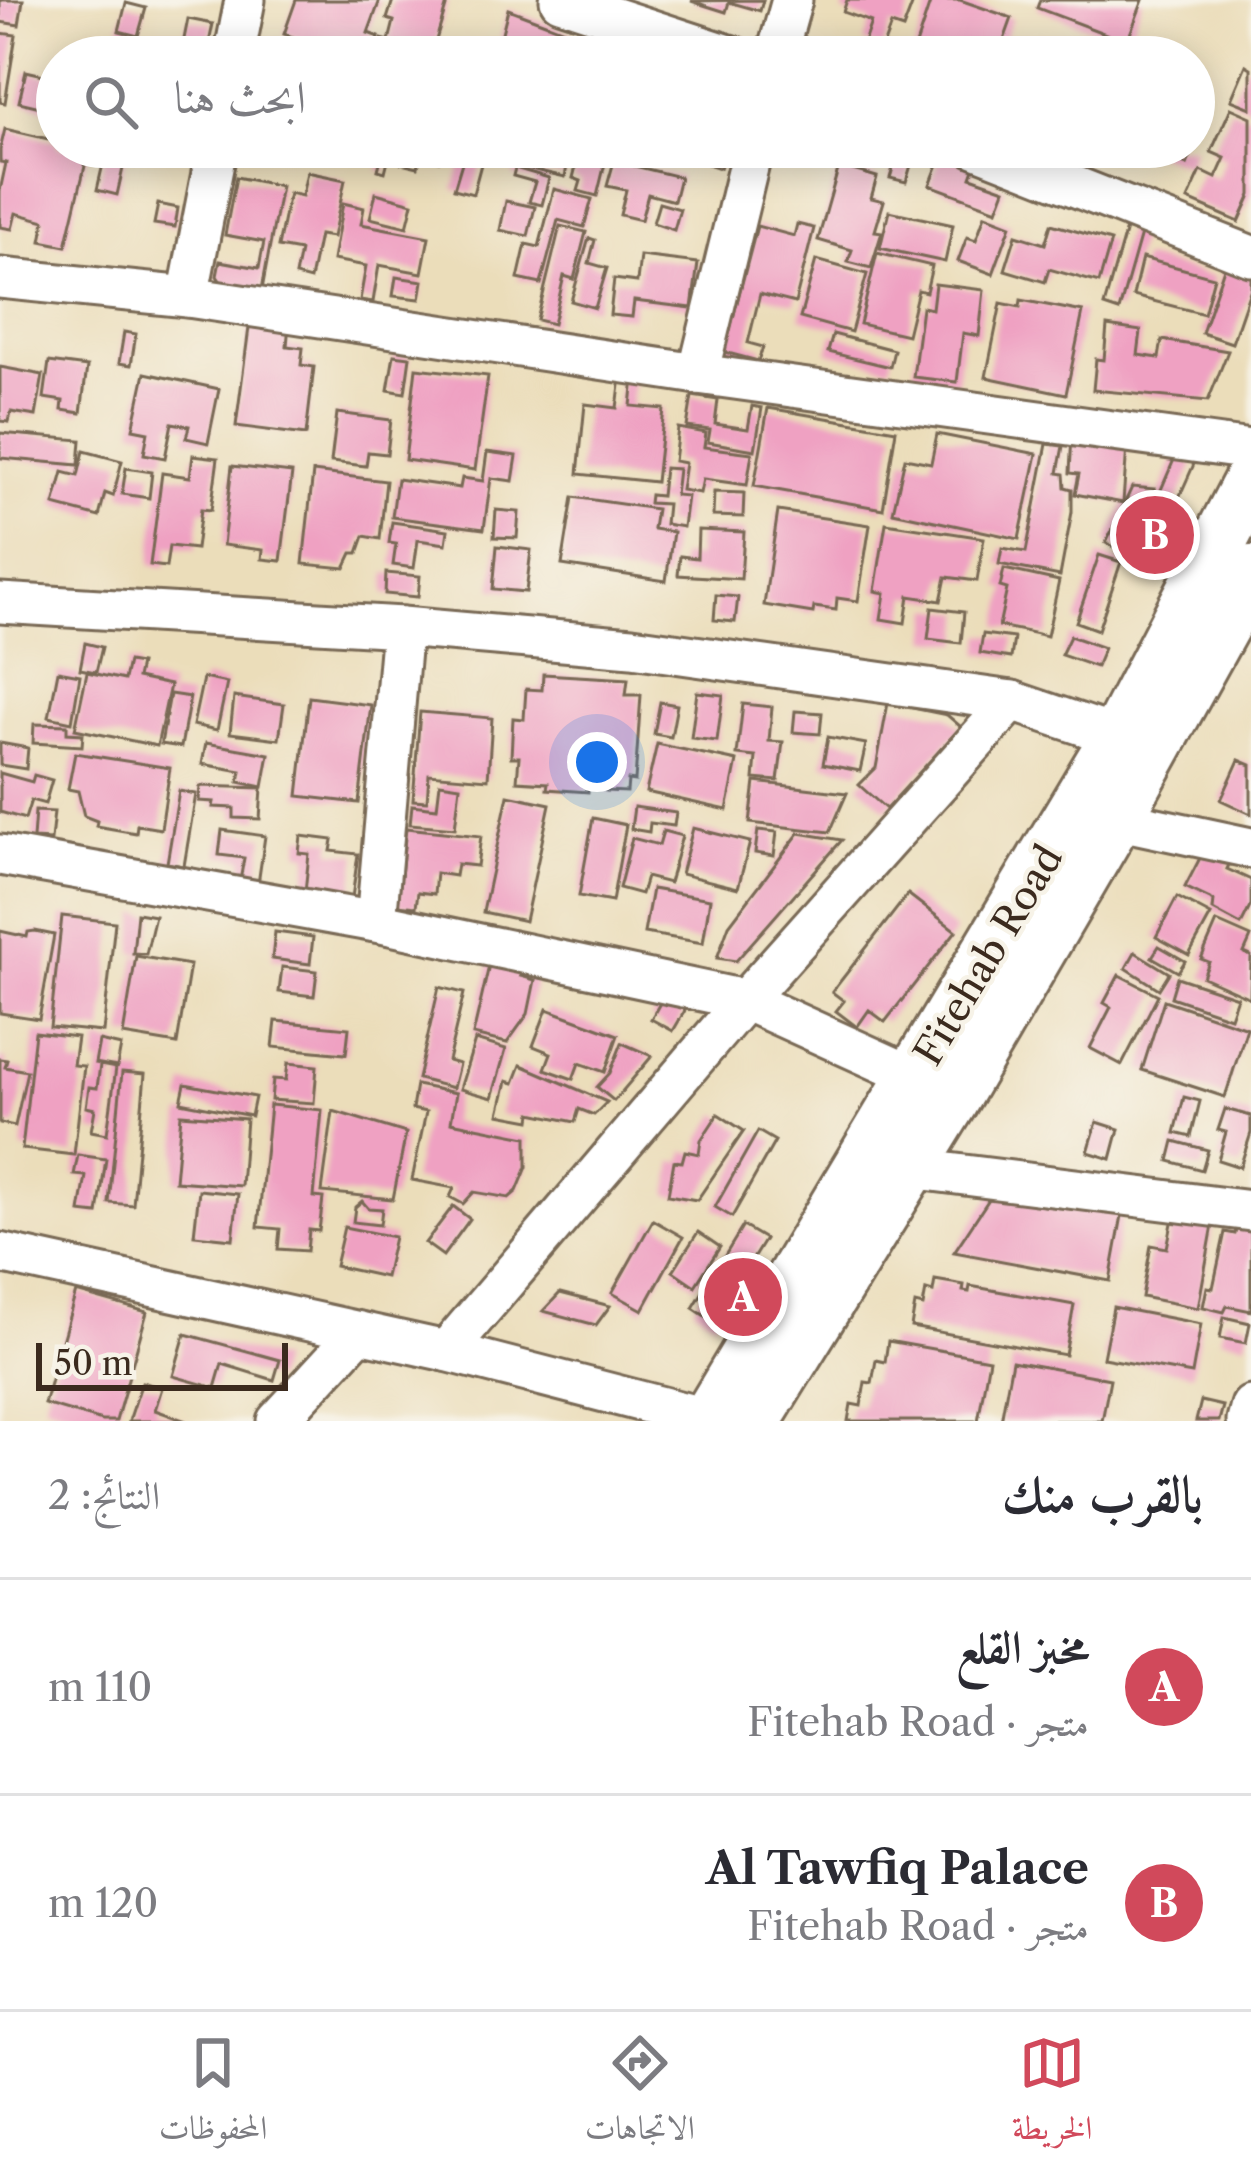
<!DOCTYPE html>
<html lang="ar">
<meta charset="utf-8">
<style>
:root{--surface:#fff;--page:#f2f2f3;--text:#2b2b33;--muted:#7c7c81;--line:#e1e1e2;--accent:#d1495b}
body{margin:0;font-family:"Libre Caslon Text",Amiri,serif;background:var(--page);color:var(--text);direction:rtl}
.scale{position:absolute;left:36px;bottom:30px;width:252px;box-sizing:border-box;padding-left:12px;border:6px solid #3b2a1e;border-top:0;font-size:33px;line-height:42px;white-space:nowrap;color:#3b2a1e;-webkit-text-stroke:9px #f7f3e8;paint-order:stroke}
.you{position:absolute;left:597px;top:762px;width:42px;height:42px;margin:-30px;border:9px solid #fff;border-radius:50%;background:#1a73e8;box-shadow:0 0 0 18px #1a73e833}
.badge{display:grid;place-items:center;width:78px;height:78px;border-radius:50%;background:var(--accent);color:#fff;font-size:39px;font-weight:700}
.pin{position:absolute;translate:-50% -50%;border:6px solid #fff;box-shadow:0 3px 12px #0006}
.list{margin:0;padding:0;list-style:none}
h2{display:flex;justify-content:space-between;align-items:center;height:156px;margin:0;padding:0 48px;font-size:51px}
h2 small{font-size:39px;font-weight:400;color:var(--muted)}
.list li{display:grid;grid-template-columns:78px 1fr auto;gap:36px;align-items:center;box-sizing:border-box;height:216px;padding:0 48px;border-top:3px solid var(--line)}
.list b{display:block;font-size:45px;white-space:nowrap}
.list p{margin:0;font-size:39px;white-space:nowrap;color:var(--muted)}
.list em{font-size:39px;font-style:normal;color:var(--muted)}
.icon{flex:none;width:66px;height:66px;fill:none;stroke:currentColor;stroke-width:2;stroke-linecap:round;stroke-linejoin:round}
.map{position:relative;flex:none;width:1251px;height:1421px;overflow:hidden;direction:ltr}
.search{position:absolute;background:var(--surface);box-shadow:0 6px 30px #0003;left:36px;right:36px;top:36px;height:132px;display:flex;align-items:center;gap:30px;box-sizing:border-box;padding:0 42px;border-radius:66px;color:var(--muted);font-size:45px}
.sheet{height:588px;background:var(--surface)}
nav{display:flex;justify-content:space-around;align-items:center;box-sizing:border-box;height:168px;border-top:3px solid var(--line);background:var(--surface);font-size:33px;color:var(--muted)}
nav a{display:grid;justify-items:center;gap:6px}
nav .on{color:var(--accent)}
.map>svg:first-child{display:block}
</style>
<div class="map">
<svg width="1251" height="1421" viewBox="0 0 1251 1421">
<rect width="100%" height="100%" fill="#f7f3e8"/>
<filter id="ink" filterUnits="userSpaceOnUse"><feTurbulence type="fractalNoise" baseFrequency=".00833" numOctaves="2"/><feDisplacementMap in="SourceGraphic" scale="24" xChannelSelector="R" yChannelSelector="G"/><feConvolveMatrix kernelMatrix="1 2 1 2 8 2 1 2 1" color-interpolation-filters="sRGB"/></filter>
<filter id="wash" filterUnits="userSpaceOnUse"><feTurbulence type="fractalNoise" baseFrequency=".004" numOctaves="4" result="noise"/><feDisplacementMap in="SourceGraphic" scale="48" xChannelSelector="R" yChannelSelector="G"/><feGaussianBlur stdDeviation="2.7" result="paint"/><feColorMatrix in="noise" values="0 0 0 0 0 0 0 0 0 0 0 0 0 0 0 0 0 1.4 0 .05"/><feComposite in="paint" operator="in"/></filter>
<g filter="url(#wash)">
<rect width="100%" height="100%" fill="#ebddba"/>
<g id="blocks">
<g fill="#efa1c2">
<path d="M0,0h23l-4,25 -19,-3z"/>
<path d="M296,0h84l-12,33 11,4 -7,19 -14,-5 -1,6h-5l-68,-23z"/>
<path d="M393,0h55l-17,57h-54l5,-18 7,2 5,-20 -7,-2z"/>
<path d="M763,0l-3,11 -31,-9 -3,10 -35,-11z"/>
<path d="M847,0h67l-11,29 -12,-4 -9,24 -18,-7 7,-20 -28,-10z"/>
<path d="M931,0h29l52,18 -14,39h-86z"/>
<path d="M1040,0h103l-16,42 -90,-34z"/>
<path d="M126,3l20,5 -8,28 -19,-5z"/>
<path d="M508,9l69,26 -4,19 -14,-3 -1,6h-62z"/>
<path d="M188,19l25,5 -7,33h-32l3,-14 6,1z"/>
<path d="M0,33l16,2 -11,68 -5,-1z"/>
<path d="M1130,40l36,13 -2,4h-40z"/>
<path d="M1246,65l5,3v40l-20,-8z"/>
<path d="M26,71l31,7v33l-38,-9z"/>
<path d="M1231,108l20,9v78l-12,27 -51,-22 13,-29 15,7 9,-20 -14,-6z"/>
<path d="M5,129l52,12v6l32,2 -23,97 -25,-5 4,-20 -29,-8 -4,16 -12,-2v-36l6,-28 -6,-1v-12z"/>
<path d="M384,147h59l-4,14 -18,-5 -3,11 -30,-7 -3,12 -7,-2z"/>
<path d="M478,147l39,5 -4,14 -37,-10z"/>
<path d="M581,147h28l-12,49 -19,-5 3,-10 -8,-3z"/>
<path d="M687,147h40l-7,21 -36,-12z"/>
<path d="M1140,147h54l-7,18z"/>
<path d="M106,151l20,4 -9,40 -20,-5z"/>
<path d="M898,151l16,4 -8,27 -16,-4z"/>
<path d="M942,154l33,12 -4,11 34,12 -8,21 -67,-25z"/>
<path d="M524,156l43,10 -2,11 -44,-10z"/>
<path d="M463,159l18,5 -8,30 -19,-5z"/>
<path d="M614,161l66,16 -6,24 -26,-7 -7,26 -21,-5 6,-25 -19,-4z"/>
<path d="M839,166l38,11 -6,21 13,3 -9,30 7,1 -11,36 -23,-6 4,-12 -34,-10z"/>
<path d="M515,168l34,10 -7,27 -13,-3 6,-20 -22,-6z"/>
<path d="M307,172l38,8 -12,57 -14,-2 -9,45 -15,-4 5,-25 -22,-4 11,-54 13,3z"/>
<path d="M236,177l45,9 -20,109 -35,-6 -9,-13 3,-15 39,7 5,-26 -39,-7z"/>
<path d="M554,189l38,10 -8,28 -26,-7 -17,64 -23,-5 8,-35 13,3z"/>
<path d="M376,193l37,10 -6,24 -37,-9z"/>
<path d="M506,201l29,6 -7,29 -28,-6z"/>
<path d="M343,203l21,5 -3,16 68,13 -7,36 -43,-8 -6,37 -13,-2 6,-34 -33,-6z"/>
<path d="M659,203l21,6 -6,21 -21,-7z"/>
<path d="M158,204l20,4 -3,19 -21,-3z"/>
<path d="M889,211l64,14 -8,37 -65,-14z"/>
<path d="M985,215l26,10 -18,49 -35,-13 9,-24 9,3z"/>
<path d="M797,224l17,4 -19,75 -35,-9 -12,49 15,4 -5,14 -34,-9 33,-126 37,10z"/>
<path d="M1051,224l60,17 -12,42 -50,-14 -4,13 -40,-12 11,-35 29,9z"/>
<path d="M560,226l26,6 -12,47 -10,-3 -11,48 -16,-4z"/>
<path d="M1126,229l15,5 -22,77 -15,-5z"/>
<path d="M589,238l6,2 -6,23 18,5 -12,40 -24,-7z"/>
<path d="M877,253l55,13 -6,26 -8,-2 -11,45 -47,-11z"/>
<path d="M640,256l58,7 -6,45 -58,-7 -2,16 -22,-2 4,-36 23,3z"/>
<path d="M1142,258l72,19 -10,37 -71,-18z"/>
<path d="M816,260l51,14 -16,58 -51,-14z"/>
<path d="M1225,265l26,9v14l-19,55 -30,-10z"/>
<path d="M396,277l27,4 -3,18 -27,-3z"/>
<path d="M935,284l49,6 -5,46 -16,-3 -6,49 -44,-5 9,-70 10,2z"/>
<path d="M1021,300l62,12 -17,82 -80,-17 15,-74 19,4z"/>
<path d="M250,320l39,4 -2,22 16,2 -2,17 13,2 -8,68 -70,-9z"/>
<path d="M1107,326l34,5 -3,24 21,3 3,-18 66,11 -20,50 -115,-11 3,-31 8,1z"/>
<path d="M124,332l12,2 -5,31 -12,-2z"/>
<path d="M833,334l61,16 -4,17 -62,-15z"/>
<path d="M394,355l16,2 -5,36 -17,-3z"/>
<path d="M49,362l38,5 -6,46 -19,-3 1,-9 -19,-3z"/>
<path d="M0,367l43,8 -7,41 -25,-4 -2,10 -9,-1z"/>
<path d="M416,368l72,8 -13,94 -70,-10z"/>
<path d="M145,373l74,16 -11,54 -22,-5 3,-12 -17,-3 -7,35 -21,-4 4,-22 -15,-3z"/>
<path d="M621,377l13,1 -3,28 33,3 -8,73 -78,-8 7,-70 32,4z"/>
<path d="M692,396l26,4 -3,24 33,5 4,-23 10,2 -7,42 -47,-8 2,-12 -23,-3z"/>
<path d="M768,408l128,22 -13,79 -129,-23z"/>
<path d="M337,413l54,7 -4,34 -19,-2 -2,14 -35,-4z"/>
<path d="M678,428l28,5 -2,14 48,6 -5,32 -44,-6 -3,14 -19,-3 4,-27 -11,-2z"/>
<path d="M0,433l81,7 -2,25 -79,-7z"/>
<path d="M937,434l100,20 -18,85 -126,-27 12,-54 26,5z"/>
<path d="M1072,435l55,10 -4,58 -48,-9 4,-20 -9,-1z"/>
<path d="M1047,444l16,2 -5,27 6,1 1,13 7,2v23l-12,64 -61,-12 3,-16 24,4z"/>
<path d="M84,451l38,10 -9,35 -8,-3 -6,24 -45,-12 9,-33 15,4z"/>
<path d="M487,452l30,4 -4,25 -22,-3 -7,51 -92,-12 5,-38 63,9 2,-10 21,3z"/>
<path d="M193,455l25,3 -7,52 -10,-1 -5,40 -27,-3 -3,21 -16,-2 12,-92 28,4z"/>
<path d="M1176,455l18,9 -42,94 -17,-8z"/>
<path d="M232,466l60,7 -11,88 -19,-2 1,-9 -40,-5z"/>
<path d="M126,468l26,4 -3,26 -27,-4z"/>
<path d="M664,468l14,1 -3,26 12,1 -4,31 -18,-3 2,-20 -18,-1 1,-8 11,1z"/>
<path d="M313,472l73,9 -6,58 -16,-3 -6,17h-6l-7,15 -42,-4z"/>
<path d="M1132,487l23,2 -29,64 -20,-10z"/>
<path d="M714,492l30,1 -1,24 -30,-1z"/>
<path d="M573,497l83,12 -3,20 20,3 -7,49 -104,-16z"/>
<path d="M496,510l23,2 -2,26 -23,-1z"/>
<path d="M778,511l92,14 -12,76 -21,-3 -1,12 -22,-3 -1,6 -49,-8z"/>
<path d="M392,522l56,8 -2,14 -28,-4 -4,28 -21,-3 3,-21 -7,-1z"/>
<path d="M886,523l98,15 -7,43 -31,-4 -5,24 -32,-5 -4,27 -24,-4 4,-26 -10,-2z"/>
<path d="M698,530l46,2 -3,47 -63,-4 2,-19 17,2z"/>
<path d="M497,546l34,4 -5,42 -33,-3z"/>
<path d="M1099,555l22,7 -23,68 -22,-8z"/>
<path d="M1004,569l55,12 -12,55 -48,-10 8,-37 -7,-2z"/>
<path d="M386,573l34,3 -2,21 -33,-3z"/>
<path d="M716,595l22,2 -3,25 -21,-2z"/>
<path d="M932,608l32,4 -3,31 -33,-4z"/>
<path d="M983,634l31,4 -3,20 -31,-5z"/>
<path d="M1070,636l34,12 -8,19 -35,-12z"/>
<path d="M85,643l17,4 -6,25 -16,-3z"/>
<path d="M128,662l12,2 -3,14 33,7 -13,61 -82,-17 12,-57 37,8z"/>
<path d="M58,671l22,4 -8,47 -23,-5z"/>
<path d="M543,674l85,5 -2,16h15l-6,86 -7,-1 -1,12 -21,-1v-8l-17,-1 -1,10 -41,-3 1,-6 -31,-2 2,-24h-8l2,-39 11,1 2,-30 16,1z"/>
<path d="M203,678l24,5 -10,47 -24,-5z"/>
<path d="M697,692l26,3 -6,46 -26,-3z"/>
<path d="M170,694l20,3 -9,50 -20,-3z"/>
<path d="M234,697l50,7 -5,35 -49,-6z"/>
<path d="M309,697l62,8 -12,98 -61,-7z"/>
<path d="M660,702l17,3 -6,32 -17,-3z"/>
<path d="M888,703l59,12 14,12 -75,82 -27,-24 17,-17z"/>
<path d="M743,704l29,3 -3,34 14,1 -5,39 -24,-2 2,-22 -19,-2z"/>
<path d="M795,711l27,2 -2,21 -27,-2z"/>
<path d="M420,712l72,6 -4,61 -59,-5 -2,27 -14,-1z"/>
<path d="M34,724l33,1v8l16,1 -1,12 -49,-3z"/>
<path d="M828,737l38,7 -6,27 -37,-7z"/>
<path d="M0,743l28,5 -2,21 -26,-4z"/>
<path d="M206,743l63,11 -6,33 -24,-5 2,-11 -39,-7z"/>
<path d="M657,744l80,17 -10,49 -81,-18z"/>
<path d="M75,753l95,15 -9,61 -24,-4 -1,8 -40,-7 1,-5 -13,-5 -6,-25 -10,-2z"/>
<path d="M1239,760l12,5v49l-30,-14z"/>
<path d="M0,773l32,9 2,-7 18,5 -7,24 -14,-4 -6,19 -25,-7z"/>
<path d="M755,782l92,11 -17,39 -80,-9z"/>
<path d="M440,783l20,3 -5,42 -45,-4 2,-19 25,3z"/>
<path d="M200,786l62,2 -2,31 -26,-1v-10l-21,-1 1,-5 -15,-1z"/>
<path d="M179,791l17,3 -12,72 -17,-3z"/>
<path d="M508,795l42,9 -25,117 -42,-9z"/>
<path d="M634,807l42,6 -2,13 -24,-3 -1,9 -18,-3z"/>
<path d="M35,811l19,1 -3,28 -18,-1z"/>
<path d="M593,818l33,7 -14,77 -33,-6z"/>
<path d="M406,828l75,8 -4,30 -20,-2 -2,12 -19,-3 -2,21 -16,-2 -2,15 -18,-2z"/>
<path d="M693,828l57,14 -12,46 -57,-14z"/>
<path d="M222,830l43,6 -7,48 -18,-3 4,-23 -25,-3z"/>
<path d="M758,830l19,2 -3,24 -19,-3z"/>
<path d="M663,831l19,5 -13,47 -23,-6 -5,17 -22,-6 13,-50 27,7z"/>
<path d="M799,833l43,7 -106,121 -19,-3 12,-33z"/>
<path d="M301,836l32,4 -2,11 27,3 -6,44 -47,-6 4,-38 -10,-1z"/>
<path d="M1202,854l31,2 -6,13 24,11v25l-10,20 -28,-15 1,-9 -29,-14z"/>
<path d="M652,889l58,10 -7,44 -59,-10z"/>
<path d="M908,894l48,37 -71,91 -16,-12 -12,17 -21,-16 8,-10 -12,-9z"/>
<path d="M1177,897l34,18 -22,40 -33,-18z"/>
<path d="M137,913l18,3 -9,38 -13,-1z"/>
<path d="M62,916l53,6 -12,110 -53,-5z"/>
<path d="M1217,922l34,15 -7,16 7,3 -1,42 -47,-21 6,-15 -8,-3z"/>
<path d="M0,931l27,6 1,-5 7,-1 19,4 -15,84 -39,-6z"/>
<path d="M275,932l38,5 -3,27 -38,-5z"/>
<path d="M1159,946l26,15 -7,11 -26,-15z"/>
<path d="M1135,952l34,21 -10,16 -33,-21z"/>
<path d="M136,956l54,9 -13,79 -54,-9z"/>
<path d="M491,957l32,7 -3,12 15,4 -7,34 -21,29 -34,-8z"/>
<path d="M282,967l35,4 -3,25 -35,-4z"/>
<path d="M1119,975l39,20 -36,70 -32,-17 21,-41 -7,-4z"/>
<path d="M1177,977l60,20 -7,20 -59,-20z"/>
<path d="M439,987l25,6 -16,68 11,3 -6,24 -35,-9z"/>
<path d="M1164,1000l83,28 -22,69 -83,-27z"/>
<path d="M660,1003l27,4 -14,24 -22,-12z"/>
<path d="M547,1009l71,26 -13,37 -26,-9 -6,16 -28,-10 6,-16 -18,-7z"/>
<path d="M276,1021l73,7 -3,26 -73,-7z"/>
<path d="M35,1032l42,5 -4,28 11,1 -10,89 -52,-6z"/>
<path d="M475,1040l31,9 -14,49 -32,-9z"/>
<path d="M99,1041l22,5 -4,21 -22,-4z"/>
<path d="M622,1043l30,13 -38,45 -17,-14 13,-14z"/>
<path d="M0,1059l7,1 -2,7 22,4 -12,55 -15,-3z"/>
<path d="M288,1063l29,3 -3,37 -43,-3 2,-21 13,1z"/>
<path d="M100,1065l16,3 -9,66 -16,-3 4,-22 -9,-2 3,-20 8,1z"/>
<path d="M521,1065l86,37 -13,13 -15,-6 -4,13 -43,-9 -1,7 -32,-6 8,-33 7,2z"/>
<path d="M122,1072l23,2 -12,131 -24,-2z"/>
<path d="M185,1084l70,13 -4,19 -70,-14z"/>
<path d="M416,1085l40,8 -5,29 76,15v30l-10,24 -8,7 -35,-6 -11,12 -13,-7 4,-9 -42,-8 14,-68 -14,-3z"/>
<path d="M1184,1097l16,4 -9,36 -16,-4z"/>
<path d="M270,1105l52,5 -8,87 9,1 -4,33 -10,-1 -2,21 -29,-2 2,-20 -22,-2z"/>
<path d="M1225,1109l26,7v17l-11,34 -22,-7 8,-28 -8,-2z"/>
<path d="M333,1111l73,22 -13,66 -71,-7z"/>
<path d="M181,1114l65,5 -5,67 -66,-5z"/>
<path d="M718,1114l26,17 -47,69 -29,-5 6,-34 8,1 3,-11 14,3 2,-14z"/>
<path d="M1097,1122l22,7 -8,30 -23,-7z"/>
<path d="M758,1131l17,10 -43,76 -17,-10z"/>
<path d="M1174,1141l34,9 -6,20 -33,-9z"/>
<path d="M78,1155l28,4 -8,55 -18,-2 6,-36 -12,-1z"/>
<path d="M997,1187l126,23 -13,71 -156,-29z"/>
<path d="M199,1190l39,4 -5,45 -39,-4z"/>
<path d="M362,1201l6,7 14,1 -2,16 -27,-3 2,-15z"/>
<path d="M453,1206l17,13 -27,37 -18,-13z"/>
<path d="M1173,1218l40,7 -15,83 -56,-11 9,-52 16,3z"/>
<path d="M653,1220l30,17 -40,73 -31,-17z"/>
<path d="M743,1226l22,13 -51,83 -21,-14z"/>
<path d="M1237,1226l14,3v82l-24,-5 -3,6 -21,-5 4,-20 6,1 12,-56 10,2z"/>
<path d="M344,1227l50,10 -9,40 -50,-11z"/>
<path d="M698,1232l22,15 -25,39 -22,-15z"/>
<path d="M935,1280l29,5 -1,6 6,1 1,-6 104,19 -9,50 -154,-28 4,-23 8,2 3,-16 7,2z"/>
<path d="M76,1292l71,20 -31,109h-14l-58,-17z"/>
<path d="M560,1293l50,13 -14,19 -53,-14z"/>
<path d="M1113,1307l88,17 -9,50 -89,-16z"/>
<path d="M1224,1317l26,6 -4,20 -26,-5z"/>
<path d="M185,1334l95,26 -6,20 -52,-16 -7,24 -42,-12z"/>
<path d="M888,1341l101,18 -11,62h-130l3,-17 10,2 4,-24 7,1 4,-23 9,2z"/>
<path d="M1012,1361l98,18 -8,42h-101z"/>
<path d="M142,1382l20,6 -7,22 31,11h-57z"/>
<path d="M1201,1401l22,5 -4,15h-23z"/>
</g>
</g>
</g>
<g filter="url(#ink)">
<use href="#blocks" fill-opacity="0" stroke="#796955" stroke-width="3"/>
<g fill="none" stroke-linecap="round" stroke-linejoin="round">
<g stroke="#796955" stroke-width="45">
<g id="street">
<path d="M560,0l175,57"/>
<path d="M234,57l11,-57"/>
<path d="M776,57l16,-57"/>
<path d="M975,147l276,109"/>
<path d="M0,278l188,19 510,77 553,76"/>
<path d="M188,297l29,-150"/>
<path d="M698,374l55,-227"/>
<path d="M0,603l402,24 230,20 380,54 106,36"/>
<path d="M1115,819l136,29"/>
<path d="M0,855l376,67 369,78 170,77"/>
<path d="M376,922l26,-295"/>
<path d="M909,1168l342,43"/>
<path d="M0,1253l446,98 263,68"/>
<path d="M446,1351l299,-351 267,-299"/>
<path d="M277,1421l82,-89"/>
<path d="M1247,1421l4,-15"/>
</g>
</g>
<g stroke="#796955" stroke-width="60">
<g id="secondary">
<path d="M708,1421l410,-684 133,-256"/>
<path d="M753,1421l198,-321 164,-281 136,-246"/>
</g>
</g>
<use href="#street" stroke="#fff" stroke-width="39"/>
<use href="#secondary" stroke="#fff" stroke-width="54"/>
</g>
</g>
<g text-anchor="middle" stroke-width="9" stroke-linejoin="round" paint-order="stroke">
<g font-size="39" fill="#3b2a1e" stroke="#f7f3e8">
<text transform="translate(988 955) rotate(-59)" y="14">Fitehab Road</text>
</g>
</g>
</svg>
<div class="scale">50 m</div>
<div class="you"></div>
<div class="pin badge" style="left:743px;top:1297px">A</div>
<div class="pin badge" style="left:1155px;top:535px">B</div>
<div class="search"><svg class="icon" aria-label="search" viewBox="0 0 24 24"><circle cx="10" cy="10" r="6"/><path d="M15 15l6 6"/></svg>ابحث هنا</div>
</div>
<section class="sheet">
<h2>بالقرب منك<small>النتائج: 2</small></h2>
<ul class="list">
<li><span class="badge">A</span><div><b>مخبز القلع</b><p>متجر · Fitehab Road</p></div><em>110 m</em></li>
<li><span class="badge">B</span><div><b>Al Tawfiq Palace</b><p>متجر · Fitehab Road</p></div><em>120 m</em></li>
</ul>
</section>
<nav>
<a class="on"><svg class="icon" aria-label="map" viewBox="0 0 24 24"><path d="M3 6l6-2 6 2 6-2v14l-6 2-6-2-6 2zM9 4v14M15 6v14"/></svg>الخريطة</a>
<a><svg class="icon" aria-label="directions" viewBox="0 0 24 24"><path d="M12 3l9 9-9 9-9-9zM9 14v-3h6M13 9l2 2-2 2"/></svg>الاتجاهات</a>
<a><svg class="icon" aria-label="saved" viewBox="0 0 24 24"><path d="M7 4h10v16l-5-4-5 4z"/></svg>المحفوظات</a>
</nav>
